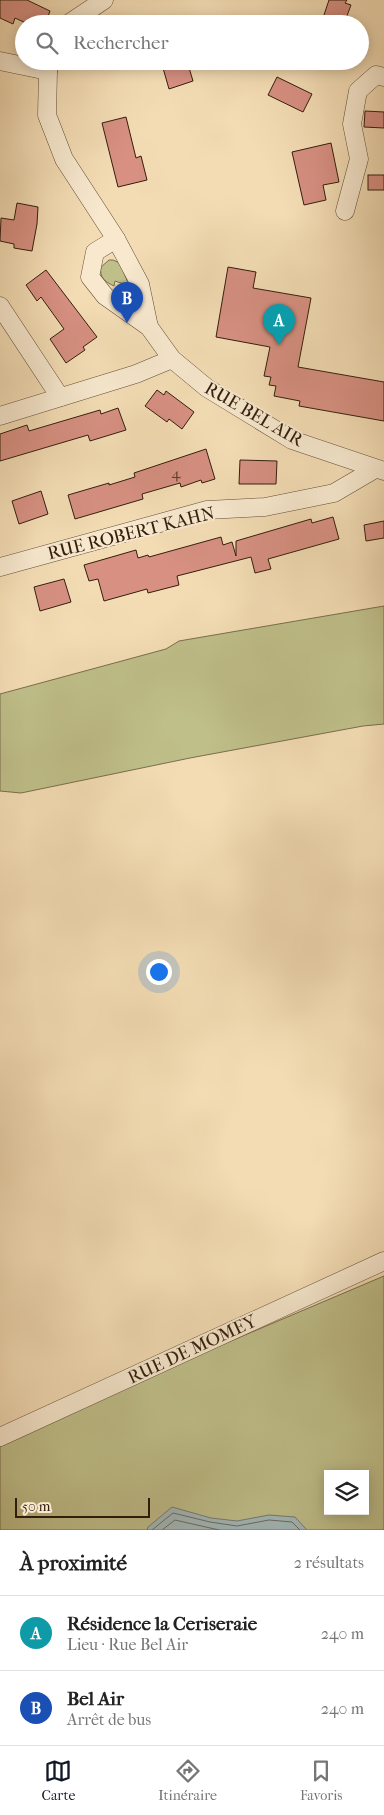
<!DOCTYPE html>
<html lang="fr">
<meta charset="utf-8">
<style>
:root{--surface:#fff;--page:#f6f6f6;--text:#222;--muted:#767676;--line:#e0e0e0;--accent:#111827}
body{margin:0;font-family:"IM FELL French Canon",serif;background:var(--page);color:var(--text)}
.controls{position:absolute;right:15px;bottom:15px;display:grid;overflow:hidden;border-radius:0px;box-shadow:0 2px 12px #0003}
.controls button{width:45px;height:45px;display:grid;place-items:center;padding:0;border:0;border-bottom:1px solid var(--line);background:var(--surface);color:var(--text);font:25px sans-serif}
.scale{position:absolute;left:15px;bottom:12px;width:135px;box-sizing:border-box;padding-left:5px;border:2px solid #331e0d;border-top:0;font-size:14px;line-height:18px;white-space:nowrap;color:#331e0d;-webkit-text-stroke:4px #f7e8ce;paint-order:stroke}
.you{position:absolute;left:158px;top:971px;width:18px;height:18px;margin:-12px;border:4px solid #fff;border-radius:50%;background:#1a73e8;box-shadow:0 0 0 8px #1a73e833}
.badge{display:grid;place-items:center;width:32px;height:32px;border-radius:50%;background:var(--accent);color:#fff;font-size:16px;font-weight:700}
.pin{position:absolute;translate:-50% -41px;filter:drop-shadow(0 1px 2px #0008)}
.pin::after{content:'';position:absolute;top:26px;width:18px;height:15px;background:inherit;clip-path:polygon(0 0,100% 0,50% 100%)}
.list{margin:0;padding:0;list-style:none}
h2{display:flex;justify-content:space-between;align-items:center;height:65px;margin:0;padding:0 20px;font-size:21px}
h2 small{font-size:16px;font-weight:400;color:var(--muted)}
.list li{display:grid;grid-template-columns:32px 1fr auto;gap:15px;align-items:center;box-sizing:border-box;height:75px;padding:0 20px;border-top:1px solid var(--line)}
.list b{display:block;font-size:19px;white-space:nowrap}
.list p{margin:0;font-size:16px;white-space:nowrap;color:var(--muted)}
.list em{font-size:16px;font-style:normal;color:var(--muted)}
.icon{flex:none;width:28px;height:28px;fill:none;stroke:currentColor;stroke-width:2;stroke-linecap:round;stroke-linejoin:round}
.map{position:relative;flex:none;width:384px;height:1530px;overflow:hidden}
.search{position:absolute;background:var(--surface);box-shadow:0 2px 12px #0003;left:15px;right:15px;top:15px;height:55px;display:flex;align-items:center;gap:12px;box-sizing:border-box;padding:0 18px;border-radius:28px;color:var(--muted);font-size:19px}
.sheet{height:215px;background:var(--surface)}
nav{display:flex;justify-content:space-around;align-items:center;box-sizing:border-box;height:70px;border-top:1px solid var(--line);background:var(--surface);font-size:14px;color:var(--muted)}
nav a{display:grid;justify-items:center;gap:2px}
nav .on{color:var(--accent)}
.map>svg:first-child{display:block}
</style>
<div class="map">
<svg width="384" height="1530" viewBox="0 0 384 1530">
<rect width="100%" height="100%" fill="#f3dcb4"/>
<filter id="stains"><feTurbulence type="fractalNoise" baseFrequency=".004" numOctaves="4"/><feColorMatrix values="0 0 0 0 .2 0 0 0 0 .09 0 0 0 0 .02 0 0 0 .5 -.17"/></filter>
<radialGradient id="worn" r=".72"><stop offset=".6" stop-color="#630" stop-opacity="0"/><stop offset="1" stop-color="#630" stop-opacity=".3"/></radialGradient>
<g fill="#bfbf8a" stroke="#796e4c" fill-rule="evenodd">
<path d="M109,260h4l7,3 8,20 -1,2 -12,-4 -1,5c-9,-4 -15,-9 -13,-19z"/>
<path d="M384,606v118l-21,2 -173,32 -169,35 -21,-2v-97l166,-45 13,-8z"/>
<path d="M384,1276v254h-384v-91zM328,1474h37v37h-37z"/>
</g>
<path fill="#a2b8b9" stroke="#767a74" d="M172,1507l39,11 26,3 32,-6 26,2 12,13h-160l1,-3z"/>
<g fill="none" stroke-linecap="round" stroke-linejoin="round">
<g stroke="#6a6b63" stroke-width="1">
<path d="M152,1530l21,-17 37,9 27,4 32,-6 23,2 8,8"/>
<path d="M162,1530l13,-10 44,10"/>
</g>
</g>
<g fill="#d79082" stroke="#331e0d">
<path d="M0,0h27l23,11 -5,13h-17l-13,-6 -2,6 -13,-6z"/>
<path d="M329,0h18l-2,3 6,2 -7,19h-14l-8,-3z"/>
<path d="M161,61h26l6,20 -24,8z"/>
<path d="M277,77l35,17 -9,18 -35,-17z"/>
<path d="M365,111l19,1v16l-20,-1z"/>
<path d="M126,117l10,41 5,-2 6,24 -29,7 -16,-64z"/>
<path d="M331,143l8,39 -16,3 3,15 -22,5 -12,-53z"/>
<rect x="368" y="175" width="16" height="15"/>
<path d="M17,203l21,4 -1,17 -5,27 -18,-3v-4l-14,-3 1,-23 13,2z"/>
<path d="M228,267l28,5 -3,16 58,10 -13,69 86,15v39l-85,-15 1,-5 -26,-5 2,-10 -7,-1 2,-8 -7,-1 6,-29 -54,-10z"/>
<path d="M46,270l51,67 -14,10 2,3 -19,13 -16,-24 14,-10 -23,-32 -4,4 -11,-16z"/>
<path d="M157,390l7,5 2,-4 28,21 -12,17 -13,-10 -2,3 -22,-16z"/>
<path d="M118,408l8,22 -36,11 -2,-6 -88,26v-27l27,-9 2,6 71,-21 1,4z"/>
<path d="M206,449l9,30 -13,4 -1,-3 -20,7 -1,-4 -38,11 1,5 -68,20 -7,-24 41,-12v2l26,-8 -1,-4z"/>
<path d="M240,460l37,1 -1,23h-37z"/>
<path d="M41,491l7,23 -29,10 -7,-23z"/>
<path d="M333,517l6,22 -71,20 3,10 -16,4 -4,-16 -74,19 2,9 -31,8 -1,-4 -43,12 -6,-22 -9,2 -5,-16 52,-15 2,8 10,-3 1,2 72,-20 2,8 9,-3 4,14v-15l75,-22 1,4z"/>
<path d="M384,521v17l-18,3 -2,-16z"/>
<path d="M64,579l7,23 -31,9 -6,-24z"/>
</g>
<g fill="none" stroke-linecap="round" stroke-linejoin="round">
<g stroke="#634e37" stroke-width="19">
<g id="minor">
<path d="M68,24l36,-24"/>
<path d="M0,61l48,10"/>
<path d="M50,61l-2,10 -1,44 17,44 52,80 24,45 9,43"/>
<path d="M345,211l14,-52 -7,-35 6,-33 18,-16 8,2"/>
<path d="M116,239l-21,13 -5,25 15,19 44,31 23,32 35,29 85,52 92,31"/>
<path d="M0,306l60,91"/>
<path d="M0,416l136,-42 36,-15"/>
<path d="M0,567l207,-57 58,-3 69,-14 41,-24"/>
<path d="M0,1437l384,-176"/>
</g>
</g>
<use href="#minor" stroke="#f7e8ce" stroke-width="18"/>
</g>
<g text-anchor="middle" stroke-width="4" stroke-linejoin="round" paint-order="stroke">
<g font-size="15" fill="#5c3a2a">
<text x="176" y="478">4</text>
</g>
<g font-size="18" fill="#331e0d" stroke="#f7e8ce">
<text transform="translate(254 414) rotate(30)" y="6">RUE BEL AIR</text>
<text transform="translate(131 533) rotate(-14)" y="6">RUE ROBERT KAHN</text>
<text transform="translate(192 1349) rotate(-25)" y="6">RUE DE MOMEY</text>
</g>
</g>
<rect width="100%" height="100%" filter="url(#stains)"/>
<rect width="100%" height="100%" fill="url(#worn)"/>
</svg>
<div class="controls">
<button><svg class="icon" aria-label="layers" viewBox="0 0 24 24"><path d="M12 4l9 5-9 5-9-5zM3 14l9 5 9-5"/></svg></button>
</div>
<div class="scale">50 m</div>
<div class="you"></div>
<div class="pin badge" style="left:279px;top:345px;background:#0f9aa8">A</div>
<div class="pin badge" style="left:127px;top:323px;background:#1a4fb4">B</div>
<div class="search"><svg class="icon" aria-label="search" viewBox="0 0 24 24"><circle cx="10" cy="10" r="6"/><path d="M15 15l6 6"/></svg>Rechercher</div>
</div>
<section class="sheet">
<h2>À proximité<small>2 résultats</small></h2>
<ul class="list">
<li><span class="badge" style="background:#0f9aa8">A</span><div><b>Résidence la Ceriseraie</b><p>Lieu · Rue Bel Air</p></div><em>240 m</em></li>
<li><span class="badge" style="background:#1a4fb4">B</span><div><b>Bel Air</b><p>Arrêt de bus</p></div><em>240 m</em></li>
</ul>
</section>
<nav>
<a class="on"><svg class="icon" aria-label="map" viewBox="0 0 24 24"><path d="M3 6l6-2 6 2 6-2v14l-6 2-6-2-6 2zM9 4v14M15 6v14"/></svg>Carte</a>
<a><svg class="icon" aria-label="directions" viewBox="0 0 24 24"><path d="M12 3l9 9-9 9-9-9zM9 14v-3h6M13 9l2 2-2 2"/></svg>Itinéraire</a>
<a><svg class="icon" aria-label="saved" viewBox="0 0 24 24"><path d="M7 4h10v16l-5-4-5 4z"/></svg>Favoris</a>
</nav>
